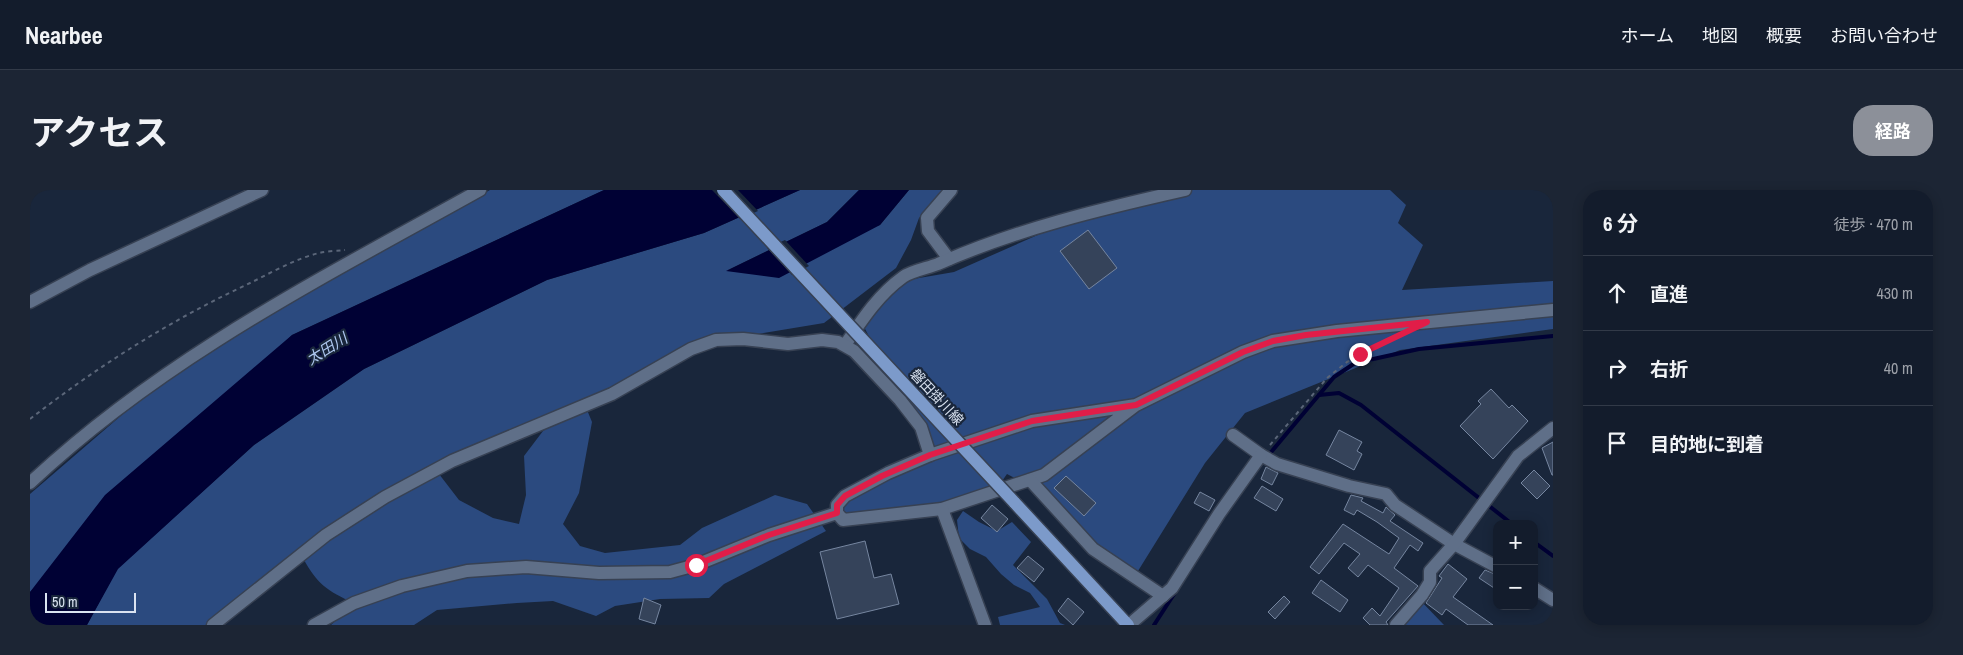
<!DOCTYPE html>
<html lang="ja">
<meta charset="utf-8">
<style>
:root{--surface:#131c2c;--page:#1c2534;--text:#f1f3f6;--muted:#9da1a9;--line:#323a48;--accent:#8c9099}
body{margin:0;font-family:"Archivo Narrow","Noto Sans JP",sans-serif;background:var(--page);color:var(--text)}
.controls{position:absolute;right:15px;bottom:15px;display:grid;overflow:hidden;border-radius:10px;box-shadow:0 2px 12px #0003}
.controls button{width:45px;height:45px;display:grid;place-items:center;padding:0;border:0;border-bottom:1px solid var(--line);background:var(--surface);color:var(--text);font:25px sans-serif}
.scale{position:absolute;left:15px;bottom:12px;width:91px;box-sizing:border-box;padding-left:5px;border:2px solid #dae3f1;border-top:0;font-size:14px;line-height:18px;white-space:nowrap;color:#dae3f1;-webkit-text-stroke:4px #19263b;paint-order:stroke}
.stop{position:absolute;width:15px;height:15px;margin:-11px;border:4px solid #e11d48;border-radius:50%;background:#fff}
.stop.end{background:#e11d48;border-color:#fff;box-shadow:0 1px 5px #0008}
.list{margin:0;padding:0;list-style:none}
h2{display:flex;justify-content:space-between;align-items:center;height:65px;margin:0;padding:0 20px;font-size:21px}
h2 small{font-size:16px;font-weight:400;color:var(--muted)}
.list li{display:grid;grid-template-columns:32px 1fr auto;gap:15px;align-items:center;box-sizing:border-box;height:75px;padding:0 20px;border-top:1px solid var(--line)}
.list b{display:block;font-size:19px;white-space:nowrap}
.list em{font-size:16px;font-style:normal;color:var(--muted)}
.icon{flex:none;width:28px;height:28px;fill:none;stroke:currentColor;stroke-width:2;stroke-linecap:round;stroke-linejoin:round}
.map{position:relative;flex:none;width:1523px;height:435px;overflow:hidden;border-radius:20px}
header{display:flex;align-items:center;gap:30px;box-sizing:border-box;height:70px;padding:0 25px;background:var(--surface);border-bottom:1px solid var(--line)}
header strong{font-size:24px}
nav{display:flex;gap:28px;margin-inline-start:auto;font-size:18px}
.intro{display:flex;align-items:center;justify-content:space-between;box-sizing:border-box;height:120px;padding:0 30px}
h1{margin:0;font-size:35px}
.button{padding:12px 22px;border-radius:20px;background:var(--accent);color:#fff;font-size:18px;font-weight:700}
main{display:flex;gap:30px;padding:0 30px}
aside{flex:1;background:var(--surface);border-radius:20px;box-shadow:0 2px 12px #0003}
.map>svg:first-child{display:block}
</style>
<header>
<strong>Nearbee</strong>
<nav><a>ホーム</a><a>地図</a><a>概要</a><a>お問い合わせ</a></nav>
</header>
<div class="intro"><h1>アクセス</h1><a class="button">経路</a></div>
<main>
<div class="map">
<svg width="1523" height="435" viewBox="0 0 1523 435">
<rect width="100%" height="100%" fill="#19263b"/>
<g fill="#2b4a7f" fill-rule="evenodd">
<path d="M460,0h114l-312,145 -262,257v-98l158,-136z"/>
<path d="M770,0h59l-32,32 -99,48 152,-45 29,-35h35l-25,28 -8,22 -15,28 -72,55 -114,19 -271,132 20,26 34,18 26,6 7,-29 -2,-39 19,-25 29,-21 13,-5 7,17 -13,71 -16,31 17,22 25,7 75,-8 22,-17 73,-33 32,9 19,27 -102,53 -15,14 -49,1 -45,7 -19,10 -43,-15 -36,2 -80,7 -23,15h-83l23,-22c-27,-12 -37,-19 -51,-45l-89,67h-127l30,-56 137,-124 110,-76 183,-89 157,-47z"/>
<path d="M1161,0h199l16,15 -8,18 25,22 -21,45 151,-9v48l-153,21 -155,63 -40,50 -67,108 -53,-31 -47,-50 -31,-16 -19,27 -77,12 -68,7 -6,-15 93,-50 -69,-134 35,-39 58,-10 104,-46 106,-31zM1154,191l-83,36 -45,1 64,-11z"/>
<path d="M933,321l16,11 18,9 15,-9 19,20 -18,23 34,34 13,24 5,2h-65l-2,-8 42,-10 -10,-14 -16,-8 -13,-11 -15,-17 -16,-8 -11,-11 -2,-18z"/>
<path d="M1389,409l25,26h-48z"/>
</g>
<g fill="#000134">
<path d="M574,0h196l-96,43 -157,47 -183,89 -110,76 -136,124 -31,56h-57v-33l75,-97 187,-160z"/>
<path d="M829,0h50l-29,35 -101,53 -53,-7 101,-49z"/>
</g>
<g fill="#19263b">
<path d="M682,0h26l20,21 -18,8z"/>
<path d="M755,50l24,26 -17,9 -25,-27z"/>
</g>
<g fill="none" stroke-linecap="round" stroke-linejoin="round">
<g stroke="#000134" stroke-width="4">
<path d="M1289,205l20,-2 22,12 151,119"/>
<path d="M1237,267l67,-80 21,-14 64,-14 134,-13"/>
<path d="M1504,352l19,14"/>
<path d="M1124,435l22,-34"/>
</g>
</g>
<g fill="#35435a" stroke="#7686a0">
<path d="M1058,40l29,38 -28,21 -29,-38z"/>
<path d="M1461,199l18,19 3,-3 16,16 -35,38 -33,-33 21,-22 -3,-3z"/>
<path d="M1309,240l23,12 -5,9 5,3 -8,16 -28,-15z"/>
<path d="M1523,252v33h-1l-10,-27z"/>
<path d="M1236,277l12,6 -6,12 -11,-6z"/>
<path d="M1504,280l16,16 -13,13 -16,-16z"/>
<path d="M1036,286l30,27 -12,13 -30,-28z"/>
<path d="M1232,296l21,13 -7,12 -22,-13z"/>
<path d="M1170,302l15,8 -6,11 -15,-8z"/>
<path d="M1321,305l12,3 -2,3 22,12 3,-6 9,8 -5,6 33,22 -5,8 -8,-6 -16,23 24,18 -32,36 2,3h-18l-7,-7 9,-10 8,8 19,-28 -31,-23 -10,12 -10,-9 12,-14 -16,-11 -25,31 -9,-7 33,-43 46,30 10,-16 -22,-16 -20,-12 -3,5 -10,-5z"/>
<path d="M962,315l16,14 -11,13 -16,-14z"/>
<path d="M835,351l9,37 17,-4 8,30 -62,15 -17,-67z"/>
<path d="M998,366l16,13 -10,13 -17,-14z"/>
<path d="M1418,374l19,15 -14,18 40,28h-25l-22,-16 -4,6 -16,-12 16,-25 -3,-2z"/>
<path d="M1455,380l12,5v15l-18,-12z"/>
<path d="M1291,390l27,20 -8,12 -28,-19z"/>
<path d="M1254,406l6,6 -15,17 -7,-7z"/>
<path d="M614,408l17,7 -6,19 -16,-5z"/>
<path d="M1038,408l16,14 -11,13 -15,-14z"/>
</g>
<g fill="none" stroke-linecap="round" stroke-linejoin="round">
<g stroke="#374153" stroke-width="15">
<g id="minor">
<path d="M919,69l-21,-28 -1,-13 24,-28"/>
<path d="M0,112l60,-32 172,-80"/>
<path d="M815,155c17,-25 33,-50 58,-68 8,-6 25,-9 35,-13 79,-35 163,-55 247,-74"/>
<path d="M1106,215l-104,16 -102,34 -42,18 -43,23 -8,9v8l6,7 99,-11 102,-34 92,-70 107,-53 30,-11 64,-10 216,-21"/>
<path d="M1203,245l28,20 16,9 72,22 37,8 9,11 59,39 43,23"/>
<path d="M1000,290l63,69 70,47"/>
<path d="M0,293c133,-125 292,-205 450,-293"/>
<path d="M912,319l43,116"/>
<path d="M1504,398l19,12"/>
<path d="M183,435l113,-90 59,-38 67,-36 160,-67 79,-45 25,-9 27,-1 45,5 34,-4 16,2 16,9 46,49 21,27 9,28"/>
<path d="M284,435l40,-22 48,-17 65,-15 59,-4 73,6 71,-1 26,-7 73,-30 68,-22"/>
<path d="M1099,435l43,-37 47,-74 42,-59"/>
<path d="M1366,435l26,-30 8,-13v-11l24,-27 64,-88 35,-28"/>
</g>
</g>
<g stroke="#374153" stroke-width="15">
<path id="major" d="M984,312l114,123"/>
</g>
<g stroke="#5b6679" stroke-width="2" stroke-dasharray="4 4" stroke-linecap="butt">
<path d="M0,229c67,-52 139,-98 216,-134 23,-11 48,-26 73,-32 8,-2 18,-2 26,-3"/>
<path d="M1240,255l57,-67 20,-16 44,-23"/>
</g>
<use href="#minor" stroke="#5f6f88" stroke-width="12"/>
<use href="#major" stroke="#7c9aca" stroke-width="12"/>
<g stroke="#374153" stroke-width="15" stroke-linecap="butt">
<path id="major-bridge" d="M693,0l291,312"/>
</g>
<use href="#major-bridge" stroke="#7c9aca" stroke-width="12"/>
</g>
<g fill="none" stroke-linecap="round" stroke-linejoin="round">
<path stroke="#e11d48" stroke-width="6" d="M666,375l73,-30 68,-22v-8l8,-9 37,-20 48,-21 102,-34 104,-16 107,-53 30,-11 33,-6 121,-13 -67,32"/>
</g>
<g text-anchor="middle" stroke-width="4.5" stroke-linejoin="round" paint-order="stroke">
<g font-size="14" fill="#dae3f1" stroke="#19263b">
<text transform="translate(907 207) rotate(47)" y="5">磐田掛川線</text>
</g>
<g font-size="15" font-style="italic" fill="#afc8f0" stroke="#19263b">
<text transform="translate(297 159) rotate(-32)" y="5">太田川</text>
</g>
</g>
</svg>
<div class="controls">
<button>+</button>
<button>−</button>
</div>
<div class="scale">50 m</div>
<div class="stop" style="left:666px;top:375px"></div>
<div class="stop end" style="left:1330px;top:164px"></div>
</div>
<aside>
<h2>6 分<small>徒歩 · 470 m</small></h2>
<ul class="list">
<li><svg class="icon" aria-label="ahead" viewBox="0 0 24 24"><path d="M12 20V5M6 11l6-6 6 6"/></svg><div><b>直進</b></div><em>430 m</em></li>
<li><svg class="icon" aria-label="right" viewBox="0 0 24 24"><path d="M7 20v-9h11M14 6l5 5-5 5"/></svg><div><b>右折</b></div><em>40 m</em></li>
<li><svg class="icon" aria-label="arrive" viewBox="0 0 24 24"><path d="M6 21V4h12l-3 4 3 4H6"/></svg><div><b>目的地に到着</b></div></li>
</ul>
</aside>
</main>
